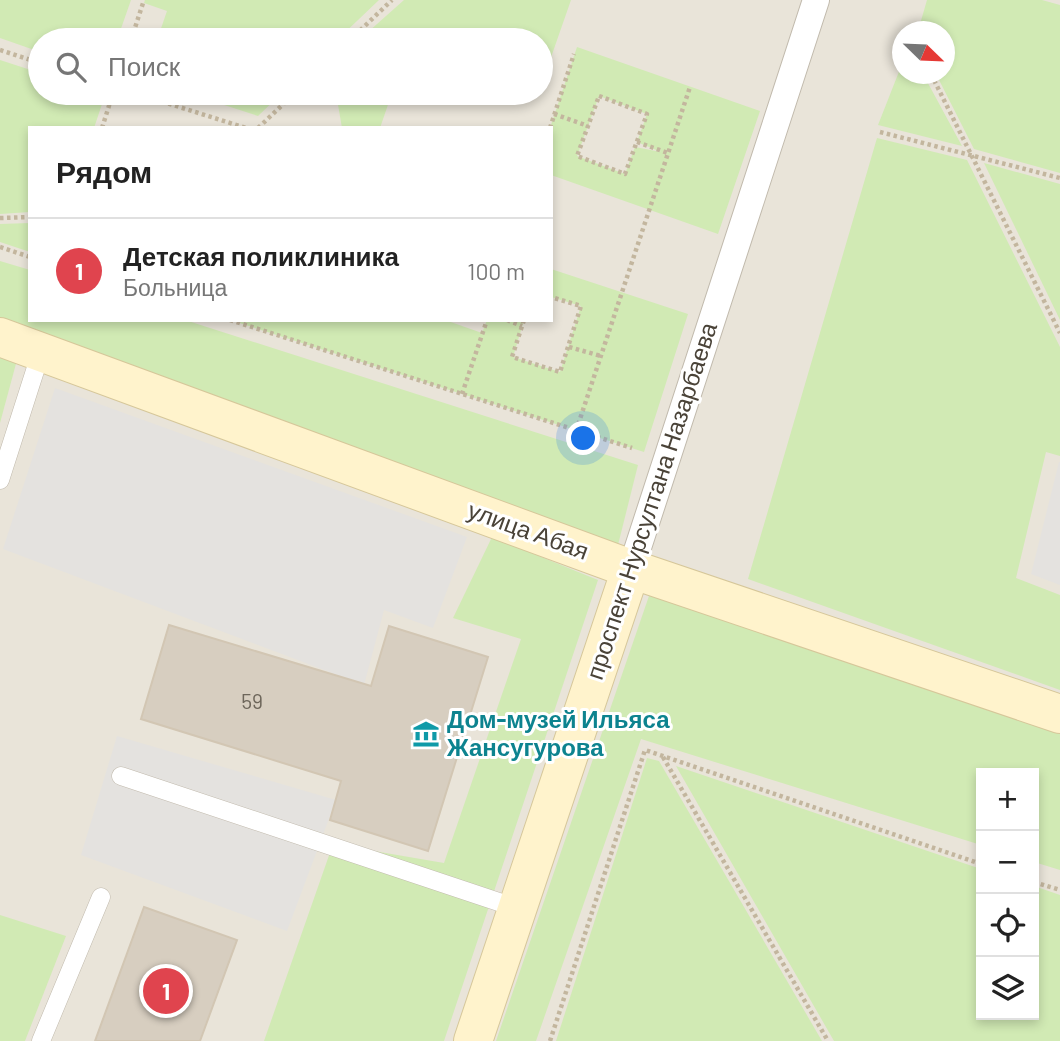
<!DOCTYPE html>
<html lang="ru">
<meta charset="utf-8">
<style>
:root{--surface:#fff;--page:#f2f2f2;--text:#222;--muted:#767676;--line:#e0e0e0;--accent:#db2777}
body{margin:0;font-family:Barlow,sans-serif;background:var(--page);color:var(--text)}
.controls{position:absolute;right:21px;bottom:21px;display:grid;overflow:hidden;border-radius:0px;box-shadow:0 4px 10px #0003}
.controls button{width:63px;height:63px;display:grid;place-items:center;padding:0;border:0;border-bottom:2px solid var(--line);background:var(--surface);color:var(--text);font:35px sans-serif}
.compass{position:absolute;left:892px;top:21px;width:63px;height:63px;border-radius:50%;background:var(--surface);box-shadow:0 4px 10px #0003;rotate:113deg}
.you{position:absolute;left:584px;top:439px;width:24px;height:24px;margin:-18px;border:5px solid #fff;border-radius:50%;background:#1a73e8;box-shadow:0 0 0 10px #1a73e833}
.badge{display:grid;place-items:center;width:46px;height:46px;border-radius:50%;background:var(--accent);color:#fff;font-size:23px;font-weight:700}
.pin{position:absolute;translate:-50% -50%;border:4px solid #fff;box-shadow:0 2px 7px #0006}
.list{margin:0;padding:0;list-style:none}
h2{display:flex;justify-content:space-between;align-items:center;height:91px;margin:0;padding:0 28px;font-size:30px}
h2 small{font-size:23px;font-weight:400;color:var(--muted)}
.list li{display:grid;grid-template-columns:46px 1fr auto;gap:21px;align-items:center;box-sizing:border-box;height:105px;padding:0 28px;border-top:2px solid var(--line)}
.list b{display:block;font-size:26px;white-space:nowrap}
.list p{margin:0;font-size:23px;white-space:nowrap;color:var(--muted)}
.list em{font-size:23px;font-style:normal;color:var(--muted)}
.icon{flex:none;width:38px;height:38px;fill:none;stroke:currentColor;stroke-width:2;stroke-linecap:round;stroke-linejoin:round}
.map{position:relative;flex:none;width:1060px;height:1041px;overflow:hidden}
.search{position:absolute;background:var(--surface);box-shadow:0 4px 10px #0003;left:28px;top:28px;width:525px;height:77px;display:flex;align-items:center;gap:18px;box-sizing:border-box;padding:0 24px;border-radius:38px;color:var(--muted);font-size:26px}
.panel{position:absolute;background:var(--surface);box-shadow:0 4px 10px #0003;left:28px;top:126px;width:525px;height:196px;border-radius:0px}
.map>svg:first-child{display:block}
</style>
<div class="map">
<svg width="1060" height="1041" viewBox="0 0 1060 1041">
<rect width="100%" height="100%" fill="#f5f2eb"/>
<path fill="#e9e4d9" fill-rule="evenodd" d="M0,0h1060v1041h-1060zM902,32h42v42h-42zM40,40h501v53h-501zM30,128h521v192h-521zM981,773h53v242h-53z"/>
<g fill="#d1eab4" fill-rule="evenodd">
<path d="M0,0h131l-14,40h-77v12l-40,-14z"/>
<path d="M145,0h234l-42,40h-180l10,-29 -23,-8z"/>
<path d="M404,0h167l-30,86v-46h-182z"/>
<path d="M927,0h115l18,5v168l-86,-24 -38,-75h8v-42l-26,-1z"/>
<path d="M577,47l183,64 -42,123 -167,-59 -1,-47zM599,96l48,18 -10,28 24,10 -26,-5 -10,27 -48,-18z"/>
<path d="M0,60l40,13v20l65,2 -11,33h-64v84l-30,2z"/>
<path d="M902,64v10h21l39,72 -84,-21z"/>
<path d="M187,93h95l-24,23z"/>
<path d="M336,93h56l-12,35h-38z"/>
<path d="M877,138l90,22 93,187v109l-14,-4 -30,126 44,17v95l-312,-111z"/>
<path d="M984,163l76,21v136z"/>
<path d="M30,223v29l-30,-10v-18z"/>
<path d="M0,261l30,9v50h155l453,145 -21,84 -617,-229z"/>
<path d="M551,269l137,45 -44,138 -414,-132h215l37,13 5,-13h37l-11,37 47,15 21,-66 -30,-9z"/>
<path d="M0,354l17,6 -17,63z"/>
<path d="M492,537l106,43 -154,461h-180l69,-197 111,19 77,-224 -68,-21z"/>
<path d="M650,593l410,138v139l-26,-8v-89h-53v72l-340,-106 -105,302h-40z"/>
<path d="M647,758l12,3 163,280h-266z"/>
<path d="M676,766l305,103v146h53v-129l26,9v146h-226z"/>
<path d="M0,915l66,21 -41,105h-25z"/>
</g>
<g fill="#e4e2df">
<path d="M55,388l412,149 -34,91 -49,-18 -20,75 -361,-136z"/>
<path d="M1059,462h1v123l-29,-11z"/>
<path d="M117,736l219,64 -49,131 -206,-76z"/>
</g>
<g fill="#d7cec0" stroke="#d2c6b3" stroke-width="2">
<path d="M169,625l202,61 18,-60 99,31 -60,194 -98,-31 11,-39 -200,-62z"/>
<path d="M144,907l93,33 -37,101h-105z"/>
</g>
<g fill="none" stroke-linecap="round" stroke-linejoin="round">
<g stroke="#c1baad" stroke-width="19">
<g id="service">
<path d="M0,480l41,-128"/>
<path d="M121,776l396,132"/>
<path d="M41,1041l60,-144"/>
</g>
</g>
<g stroke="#c1baad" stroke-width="28">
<path id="pedestrian" d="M631,569l185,-569"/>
</g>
<g stroke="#d6c79a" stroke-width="40">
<g id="secondary">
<path d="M0,337l631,232 429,145"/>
<path d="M473,1041l158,-472"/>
</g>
</g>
<g stroke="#c3b69e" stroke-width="4.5" stroke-dasharray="3.5 3.5" stroke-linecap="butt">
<path d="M131,40l13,-40"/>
<path d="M350,40l42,-40"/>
<path d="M0,50l40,13"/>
<path d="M931,74l129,259"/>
<path d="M135,93l111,35"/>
<path d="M599,96l48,18 -22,60 -48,-18z"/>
<path d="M554,114l34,12"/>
<path d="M102,128l11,-35"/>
<path d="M258,128l37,-35"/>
<path d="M550,128l24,-74"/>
<path d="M880,132l180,46"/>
<path d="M637,142l31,11"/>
<path d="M0,218l30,-1"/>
<path d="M0,247l30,10"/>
<path d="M230,320l402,128"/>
<path d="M507,320l15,6"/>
<path d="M524,320l-12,37 48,15 21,-66 -30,-9"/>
<path d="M569,347l32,9"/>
<path d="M462,394l25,-74"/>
<path d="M576,431l114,-344"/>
<path d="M663,757l165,284"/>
<path d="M1034,882l26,8"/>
<path d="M550,1041l95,-291 336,114"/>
</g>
<use href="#service" stroke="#fff" stroke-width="18"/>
<use href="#pedestrian" stroke="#fff" stroke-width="26"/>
<use href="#secondary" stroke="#fff3cc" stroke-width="38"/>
</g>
<defs>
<g id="museum-bare" transform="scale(2.1)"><path d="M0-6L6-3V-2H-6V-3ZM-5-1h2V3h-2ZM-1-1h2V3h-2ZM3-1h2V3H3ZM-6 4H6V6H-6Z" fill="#0f9aa8" stroke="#fff" stroke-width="2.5" paint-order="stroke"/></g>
</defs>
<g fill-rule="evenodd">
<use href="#museum-bare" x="426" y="734"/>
</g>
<g text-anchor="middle" stroke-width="6" stroke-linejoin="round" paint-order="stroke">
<g font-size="21" fill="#6d665a">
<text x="252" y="709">59</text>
</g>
<g font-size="24" fill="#4a4338" stroke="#fff">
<text transform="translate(652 501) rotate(-72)" y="8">проспект Нурсултана Назарбаева</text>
<text transform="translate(528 531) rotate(20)" y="8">улица Абая</text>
</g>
<g font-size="24" font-weight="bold" fill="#0d838f" stroke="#fff" text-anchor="start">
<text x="447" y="728">Дом-музей Ильяса<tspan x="447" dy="28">Жансугурова</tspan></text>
</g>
</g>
</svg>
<div class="controls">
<button>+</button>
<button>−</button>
<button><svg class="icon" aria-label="locate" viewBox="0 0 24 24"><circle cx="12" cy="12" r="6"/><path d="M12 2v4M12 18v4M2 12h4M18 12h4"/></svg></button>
<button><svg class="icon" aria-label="layers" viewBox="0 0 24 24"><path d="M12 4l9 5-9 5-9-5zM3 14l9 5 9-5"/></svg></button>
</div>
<svg class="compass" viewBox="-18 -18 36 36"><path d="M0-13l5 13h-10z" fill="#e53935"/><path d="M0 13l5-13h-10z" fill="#767676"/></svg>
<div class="you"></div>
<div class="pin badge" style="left:166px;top:991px;background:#e0444e">1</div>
<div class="search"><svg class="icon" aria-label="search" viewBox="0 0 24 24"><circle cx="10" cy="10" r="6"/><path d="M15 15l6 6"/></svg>Поиск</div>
<section class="panel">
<h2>Рядом<small></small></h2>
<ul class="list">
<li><span class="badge" style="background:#e0444e">1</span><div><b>Детская поликлиника</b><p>Больница</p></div><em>100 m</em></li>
</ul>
</section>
</div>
